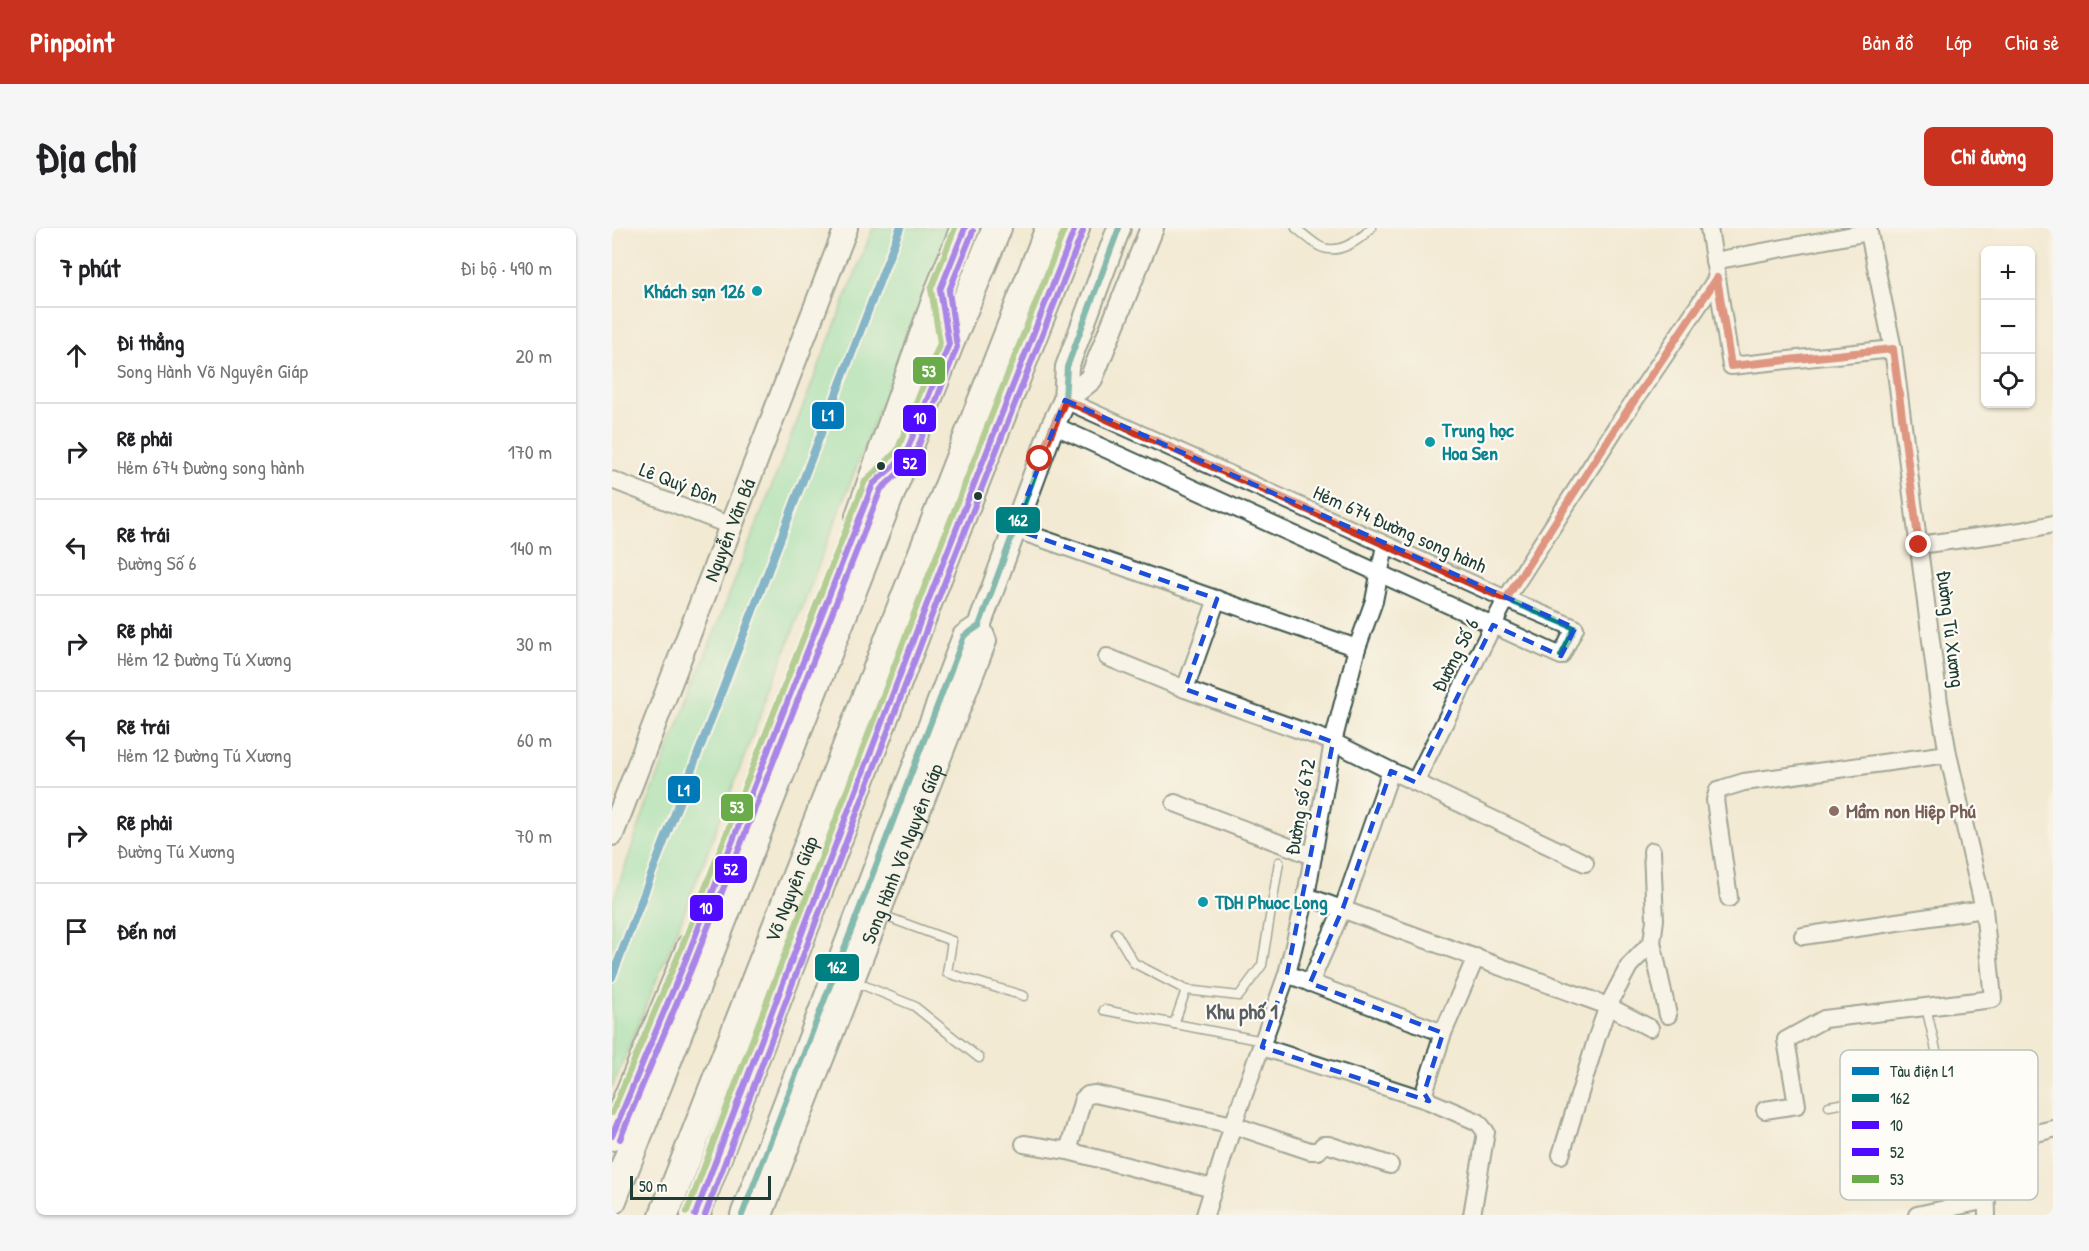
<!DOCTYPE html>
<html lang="vi">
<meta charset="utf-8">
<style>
:root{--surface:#fff;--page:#f6f6f6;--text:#202124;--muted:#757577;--line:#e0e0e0;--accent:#c8321e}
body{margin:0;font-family:"Patrick Hand",sans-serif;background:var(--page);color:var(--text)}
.controls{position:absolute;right:18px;top:18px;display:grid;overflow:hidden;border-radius:9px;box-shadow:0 2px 4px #0004}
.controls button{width:54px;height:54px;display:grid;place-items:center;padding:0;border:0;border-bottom:2px solid var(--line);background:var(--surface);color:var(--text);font:30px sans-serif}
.scale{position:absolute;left:18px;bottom:15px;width:141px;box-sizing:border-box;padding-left:6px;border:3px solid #1f3d34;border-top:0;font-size:16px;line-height:21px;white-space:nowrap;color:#1f3d34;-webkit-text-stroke:4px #fdfcf7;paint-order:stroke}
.stop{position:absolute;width:18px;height:18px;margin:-14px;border:4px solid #c8321e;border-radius:50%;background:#fff}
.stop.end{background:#c8321e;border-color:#fff;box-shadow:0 2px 6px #0008}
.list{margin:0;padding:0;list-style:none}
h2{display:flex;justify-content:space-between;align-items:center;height:78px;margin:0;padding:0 24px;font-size:26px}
h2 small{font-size:20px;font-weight:400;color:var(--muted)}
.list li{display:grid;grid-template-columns:39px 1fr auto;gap:18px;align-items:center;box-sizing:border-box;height:96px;padding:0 24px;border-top:2px solid var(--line)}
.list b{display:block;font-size:22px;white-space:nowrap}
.list p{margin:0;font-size:20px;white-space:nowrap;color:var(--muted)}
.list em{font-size:20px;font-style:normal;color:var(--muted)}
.icon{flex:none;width:33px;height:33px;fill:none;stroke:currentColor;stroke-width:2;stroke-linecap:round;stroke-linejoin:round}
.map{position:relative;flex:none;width:1441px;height:987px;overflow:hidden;border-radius:9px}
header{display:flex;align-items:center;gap:36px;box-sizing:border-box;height:84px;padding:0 30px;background:var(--accent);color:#fff}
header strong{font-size:28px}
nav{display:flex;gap:33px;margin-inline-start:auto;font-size:21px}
.intro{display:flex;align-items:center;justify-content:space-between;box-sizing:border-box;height:144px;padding:0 36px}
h1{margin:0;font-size:42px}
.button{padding:15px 27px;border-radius:9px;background:var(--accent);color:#fff;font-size:21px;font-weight:700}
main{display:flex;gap:36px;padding:0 36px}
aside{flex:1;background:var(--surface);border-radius:9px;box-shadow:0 2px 4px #0004}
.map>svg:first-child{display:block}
</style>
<header>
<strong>Pinpoint</strong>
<nav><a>Bản đồ</a><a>Lớp</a><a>Chia sẻ</a></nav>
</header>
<div class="intro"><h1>Địa chỉ</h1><a class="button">Chỉ đường</a></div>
<main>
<aside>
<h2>7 phút<small>Đi bộ · 490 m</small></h2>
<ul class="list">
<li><svg class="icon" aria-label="ahead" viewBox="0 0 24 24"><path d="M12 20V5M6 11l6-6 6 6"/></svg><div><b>Đi thẳng</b><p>Song Hành Võ Nguyên Giáp</p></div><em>20 m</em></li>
<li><svg class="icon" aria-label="right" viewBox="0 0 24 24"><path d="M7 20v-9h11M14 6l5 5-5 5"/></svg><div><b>Rẽ phải</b><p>Hẻm 674 Đường song hành</p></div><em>170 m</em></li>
<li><svg class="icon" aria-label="left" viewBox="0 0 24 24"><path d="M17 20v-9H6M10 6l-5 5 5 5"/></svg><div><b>Rẽ trái</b><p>Đường Số 6</p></div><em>140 m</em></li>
<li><svg class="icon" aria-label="right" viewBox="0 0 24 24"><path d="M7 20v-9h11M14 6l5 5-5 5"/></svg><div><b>Rẽ phải</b><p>Hẻm 12 Đường Tú Xương</p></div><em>30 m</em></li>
<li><svg class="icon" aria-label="left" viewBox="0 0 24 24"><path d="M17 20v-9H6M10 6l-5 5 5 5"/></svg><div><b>Rẽ trái</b><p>Hẻm 12 Đường Tú Xương</p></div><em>60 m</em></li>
<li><svg class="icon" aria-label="right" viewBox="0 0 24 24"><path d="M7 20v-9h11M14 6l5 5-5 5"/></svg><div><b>Rẽ phải</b><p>Đường Tú Xương</p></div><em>70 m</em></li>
<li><svg class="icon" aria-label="arrive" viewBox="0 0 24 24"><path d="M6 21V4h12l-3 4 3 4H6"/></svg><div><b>Đến nơi</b></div></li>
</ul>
</aside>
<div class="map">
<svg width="1441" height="987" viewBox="0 0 1441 987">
<rect width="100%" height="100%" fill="#fdfcf7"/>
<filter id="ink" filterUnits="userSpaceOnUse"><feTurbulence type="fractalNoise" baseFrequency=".0167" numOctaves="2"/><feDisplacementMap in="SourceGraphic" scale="12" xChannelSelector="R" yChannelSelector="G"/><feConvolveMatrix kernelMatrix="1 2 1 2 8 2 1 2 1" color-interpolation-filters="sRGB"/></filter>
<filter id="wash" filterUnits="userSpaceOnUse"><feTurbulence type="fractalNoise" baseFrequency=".008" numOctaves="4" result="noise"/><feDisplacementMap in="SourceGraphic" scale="24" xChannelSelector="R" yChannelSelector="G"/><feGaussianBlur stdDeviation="1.35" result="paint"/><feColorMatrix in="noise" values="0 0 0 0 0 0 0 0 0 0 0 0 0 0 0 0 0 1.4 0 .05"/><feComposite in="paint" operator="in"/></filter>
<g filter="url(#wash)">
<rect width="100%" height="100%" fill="#f3ead3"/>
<path fill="#88e2a7" stroke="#54906e" stroke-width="1.5" d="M261,0h76l-271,700 -66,160v-183l32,-93z"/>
</g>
<g filter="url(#ink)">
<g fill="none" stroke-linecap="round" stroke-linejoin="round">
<g stroke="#3f574c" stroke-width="11">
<g id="lane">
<path d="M684,0c7,6 15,13 23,18 18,10 40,-5 52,-18"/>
<path d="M267,686l73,27 -5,32 77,23"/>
<path d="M504,705l18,30 52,27 -12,34"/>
<path d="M241,753l61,25 65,52"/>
<path d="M574,762l53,6 23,-31 17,-103"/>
<path d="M1314,779l22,95"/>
<path d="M492,782l159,31"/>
<path d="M1217,878l115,-21"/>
</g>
</g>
<g stroke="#3f574c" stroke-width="20">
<g id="street">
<path d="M1097,0l22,138 162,-17"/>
<path d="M1102,33l155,-29"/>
<path d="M441,197l508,231 14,-28 -69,-29 -441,-199"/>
<path d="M0,252l119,46"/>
<path d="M402,301l343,119"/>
<path d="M1307,317l102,-14 32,-7"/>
<path d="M605,371l-32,90 148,53 58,29"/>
<path d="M495,429l78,32"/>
<path d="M803,554l170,81"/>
<path d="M563,575l138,53"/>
<path d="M694,668l302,110 42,22"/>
<path d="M1117,670l-14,-98 3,-10 26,-8 204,-28"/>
<path d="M1191,708l181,-27"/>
<path d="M1040,714l16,73"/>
<path d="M675,746l156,59"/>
<path d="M698,755l33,-75 48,-137 24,11 91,-183 109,-170 102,-151"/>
<path d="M650,819l167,54"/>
<path d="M1153,882l32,-5 -11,-65 38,-21 169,-20 -9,-90 -36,-155 -9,-52 -46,-353 -25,-121"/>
<path d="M412,916l44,7 145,37"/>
<path d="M456,923l15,-52 5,-4 7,-1 138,31 77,26h8l5,-6h6l61,20"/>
<path d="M949,927l36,-118 11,-31 21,-40 23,-24 3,-22 -3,-69"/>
<path d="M593,987l28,-90 54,-151 19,-78 27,-154 24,-94 17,-47 11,-56"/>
<path d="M860,987l14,-83 -8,-10 -49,-21 -5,-8 19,-60 33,-76"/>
<path d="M1305,987l70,-15"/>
<path d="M1375,987l-2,-70 68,-16"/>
</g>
</g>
<g stroke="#3f574c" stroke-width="26">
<g id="secondary">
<path d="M453,172l26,-21 61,-151"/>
<path id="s1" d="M0,606l234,-606"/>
<path d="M130,987l222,-579 15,-10 74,-201 12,-25 2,-33 52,-139"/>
<path id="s2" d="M149,987l224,-574 -6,-15"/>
</g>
</g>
<g stroke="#3f574c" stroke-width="32">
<g id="highway">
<path d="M248,288l80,-226 25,-62"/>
<path d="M0,908l79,-189"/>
<path d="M0,972l337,-856 48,-116"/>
<path id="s3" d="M52,987l386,-987"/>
<path d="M83,987l233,-614 147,-373"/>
</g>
</g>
<use href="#lane" stroke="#fff" stroke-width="8"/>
<use href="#street" stroke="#fff" stroke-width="16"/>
<use href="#secondary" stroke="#fff" stroke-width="22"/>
<use href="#highway" stroke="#fff" stroke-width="28"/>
<g stroke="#fdfcf7" stroke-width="10">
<g id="bus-1">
<path d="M453,172l441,199 69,29 -14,28"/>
<path d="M130,987l222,-579 15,-10 74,-201 12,-25 2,-33 52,-139"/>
</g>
</g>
<g stroke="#fdfcf7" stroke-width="10">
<g id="bus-2">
<path d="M0,908l77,-184 184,-468 32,-28 44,-112 -9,-54 25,-62"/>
<path d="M83,987l233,-614 147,-373"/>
</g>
</g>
<g stroke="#fdfcf7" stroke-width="10">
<g id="bus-3">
<path d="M8,911l77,-184 184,-466 32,-29 44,-113 -8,-56 24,-60"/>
<path d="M93,987l231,-611 147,-373"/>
</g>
</g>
<g stroke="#fdfcf7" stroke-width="10">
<g id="bus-4">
<path d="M0,885l69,-164 184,-468 32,-30 43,-108 -9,-54 24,-61"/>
<path d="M75,984l233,-614 145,-370"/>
</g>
</g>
<use href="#bus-1" stroke="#008080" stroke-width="6"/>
<use href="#bus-2" stroke="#4f0aff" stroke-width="6"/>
<use href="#bus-3" stroke="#4f0aff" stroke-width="6"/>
<use href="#bus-4" stroke="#69ac49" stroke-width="6"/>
<g stroke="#fdfcf7" stroke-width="12">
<path id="metro-1" d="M0,749l288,-749"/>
</g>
<use href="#metro-1" stroke="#0079b8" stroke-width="8"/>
</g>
</g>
<g fill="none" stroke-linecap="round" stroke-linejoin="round" filter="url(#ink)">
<path stroke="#c8321e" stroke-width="8" d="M428,231l25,-59 441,199 109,-170 102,-151 14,88 162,-17 26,196"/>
</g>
<path d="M0 0H1441V987H0ZM453,172l510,228 -14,28 -68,-31 -78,157 -24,-11 -48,137 -33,75 133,50 -19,60 5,8 -167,-54 25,-73 46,-232 -148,-53 32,-90 -203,-70z" fill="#f3ead3" fill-opacity=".55" fill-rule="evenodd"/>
<path fill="none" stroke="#1d4ed8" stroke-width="4.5" stroke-dasharray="12 8" stroke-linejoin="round" d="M453,172l510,228 -14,28 -68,-31 -78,157 -24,-11 -48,137 -33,75 133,50 -19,60 5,8 -167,-54 25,-73 46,-232 -148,-53 32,-90 -203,-70z"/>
<g fill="#0f9aa8" stroke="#fdfcf7" stroke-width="2">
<circle cx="145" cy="63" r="6"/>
<circle cx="818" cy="214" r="6"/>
<circle cx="591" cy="674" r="6"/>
</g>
<g fill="#1f3d34" stroke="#fdfcf7" stroke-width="2">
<circle cx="269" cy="238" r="5"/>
<circle cx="366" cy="268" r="5"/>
</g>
<circle fill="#8d6e63" stroke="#fdfcf7" stroke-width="2" cx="1222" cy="583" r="6"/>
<g text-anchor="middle" stroke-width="4.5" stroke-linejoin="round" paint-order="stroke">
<g font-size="20" font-weight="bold" fill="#0d838f" stroke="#fdfcf7" text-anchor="start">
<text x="133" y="70" text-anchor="end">Khách sạn 126</text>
<text x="830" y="209">Trung học<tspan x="830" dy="23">Hoa Sen</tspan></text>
<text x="603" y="681">TDH Phuoc Long</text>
</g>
<g font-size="20" fill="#1f3d34" stroke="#fdfcf7">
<text transform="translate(67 255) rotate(21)" y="7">Lê Quý Đôn</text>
<text transform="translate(788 301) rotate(24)" y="7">Hẻm 674 Đường song hành</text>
<text dy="7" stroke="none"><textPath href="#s1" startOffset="326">Nguyễn Văn Bá</textPath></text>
<text transform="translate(1339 401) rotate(83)" y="7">Đường Tú Xương</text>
<text transform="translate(843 427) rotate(-63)" y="7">Đường Số 6</text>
<text transform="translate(688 579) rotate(-80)" y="7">Đường số 672</text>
<text dy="7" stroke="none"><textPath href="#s2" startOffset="388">Song Hành Võ Nguyên Giáp</textPath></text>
<text dy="7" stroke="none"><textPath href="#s3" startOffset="350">Võ Nguyên Giáp</textPath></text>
</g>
<g font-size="20" font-weight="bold" fill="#785e54" stroke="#fdfcf7" text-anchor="start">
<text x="1234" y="590">Mầm non Hiệp Phú</text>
</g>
<g font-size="21" font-weight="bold" fill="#5b5e63" stroke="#fdfcf7">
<text x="630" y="791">Khu phố 1</text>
</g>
</g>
<rect x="1228" y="822" width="198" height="150" rx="9" fill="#fdfcf7" stroke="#bac3bc" stroke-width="1.5"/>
<rect x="1240" y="839" width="27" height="8" fill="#0079b8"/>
<rect x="1240" y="866" width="27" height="8" fill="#008080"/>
<rect x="1240" y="893" width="27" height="8" fill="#4f0aff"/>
<rect x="1240" y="920" width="27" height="8" fill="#4f0aff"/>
<rect x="1240" y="947" width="27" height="8" fill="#69ac49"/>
<g font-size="16" fill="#1f3d34">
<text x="1278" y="849">Tàu điện L1</text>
<text x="1278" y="876">162</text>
<text x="1278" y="903">10</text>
<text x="1278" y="930">52</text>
<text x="1278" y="957">53</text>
</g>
<g stroke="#fdfcf7" stroke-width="2">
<rect x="300" y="128" width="34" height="29" rx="6" fill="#69ac49"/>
<rect x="199" y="173" width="34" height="29" rx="6" fill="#0079b8"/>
<rect x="290" y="176" width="35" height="29" rx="6" fill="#4f0aff"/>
<rect x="281" y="220" width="34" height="29" rx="6" fill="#4f0aff"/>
<rect x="383" y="278" width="46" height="28" rx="6" fill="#008080"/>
<rect x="55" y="547" width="34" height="29" rx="6" fill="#0079b8"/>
<rect x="108" y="565" width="34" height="29" rx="6" fill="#69ac49"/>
<rect x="102" y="627" width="34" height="29" rx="6" fill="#4f0aff"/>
<rect x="77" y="666" width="35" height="28" rx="6" fill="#4f0aff"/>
<rect x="202" y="725" width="46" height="29" rx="6" fill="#008080"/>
</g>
<g font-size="16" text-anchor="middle" font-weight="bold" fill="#fff">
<text x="317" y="149">53</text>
<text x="216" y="193">L1</text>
<text x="308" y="196">10</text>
<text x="298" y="241">52</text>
<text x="406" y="298">162</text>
<text x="72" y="568">L1</text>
<text x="125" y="585">53</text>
<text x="119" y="647">52</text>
<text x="94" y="686">10</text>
<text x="225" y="745">162</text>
</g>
</svg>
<div class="controls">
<button>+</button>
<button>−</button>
<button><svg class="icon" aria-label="locate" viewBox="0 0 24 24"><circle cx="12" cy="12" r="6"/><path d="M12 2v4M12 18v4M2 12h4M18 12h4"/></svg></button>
</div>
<div class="scale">50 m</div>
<div class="stop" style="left:428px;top:231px"></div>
<div class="stop end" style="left:1307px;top:317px"></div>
</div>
</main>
